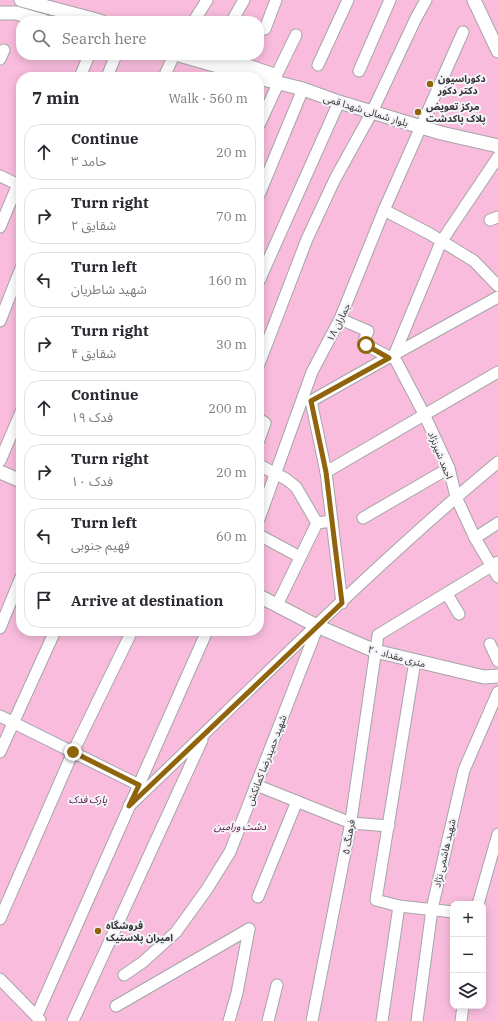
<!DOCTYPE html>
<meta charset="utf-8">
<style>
:root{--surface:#fff;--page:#f7f7f7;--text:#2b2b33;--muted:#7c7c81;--line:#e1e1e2}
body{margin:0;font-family:"IBM Plex Serif","Noto Sans Arabic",serif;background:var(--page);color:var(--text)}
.controls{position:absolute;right:12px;bottom:12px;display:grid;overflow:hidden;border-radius:8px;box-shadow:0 2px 10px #0003}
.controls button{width:36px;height:36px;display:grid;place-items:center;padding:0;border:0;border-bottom:1px solid var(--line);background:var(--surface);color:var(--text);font:20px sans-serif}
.stop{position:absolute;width:12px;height:12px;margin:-9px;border:3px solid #90640d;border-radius:50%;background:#fff}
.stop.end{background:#90640d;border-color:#fff;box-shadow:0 1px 4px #0008}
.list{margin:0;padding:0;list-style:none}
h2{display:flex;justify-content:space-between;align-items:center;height:52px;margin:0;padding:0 16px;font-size:17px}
h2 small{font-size:13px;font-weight:400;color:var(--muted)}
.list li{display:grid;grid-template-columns:26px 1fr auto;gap:12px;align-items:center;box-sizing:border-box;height:56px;margin:0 8px 8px;padding:0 8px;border:1px solid var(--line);border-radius:16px}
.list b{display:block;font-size:15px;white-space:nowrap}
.list p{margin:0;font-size:13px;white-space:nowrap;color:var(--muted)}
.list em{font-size:13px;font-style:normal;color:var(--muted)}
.icon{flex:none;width:22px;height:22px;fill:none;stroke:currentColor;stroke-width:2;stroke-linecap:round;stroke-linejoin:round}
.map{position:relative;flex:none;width:498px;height:1021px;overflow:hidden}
.search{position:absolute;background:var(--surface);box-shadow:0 2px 10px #0003;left:16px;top:16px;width:248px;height:44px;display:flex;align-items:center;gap:10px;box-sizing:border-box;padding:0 14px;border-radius:16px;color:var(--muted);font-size:15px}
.panel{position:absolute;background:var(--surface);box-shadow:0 2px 10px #0003;left:16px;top:72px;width:248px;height:564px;border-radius:16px}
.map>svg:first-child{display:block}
</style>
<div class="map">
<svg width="498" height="1021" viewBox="0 0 498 1021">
<rect width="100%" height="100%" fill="#f4f4f8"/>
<path fill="#f9bcdd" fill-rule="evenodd" d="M0,0h498v1021h-498zM21,21h238v34h-238zM21,77h238v554h-238zM453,904h30v102h-30z"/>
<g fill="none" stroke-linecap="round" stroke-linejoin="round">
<g stroke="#a5a5a9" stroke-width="13">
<g id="minor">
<path d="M194,21l13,-21"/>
<path d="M232,21l12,-21"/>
<path d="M265,29l11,-29"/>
<path d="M0,59l4,-9"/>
<path d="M318,65l30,-65"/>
<path d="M359,71l31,-71"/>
<path d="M276,76l20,-41"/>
<path d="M80,77l9,-22"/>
<path d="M107,77l9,-22"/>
<path d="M164,77l10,-22"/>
<path d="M259,125l19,-41"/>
<path d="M0,176l21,10"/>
<path d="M259,195l44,-106"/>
<path d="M384,210l46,24 44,27 24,25"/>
<path d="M490,220l8,-3"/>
<path d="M0,227l18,-43"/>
<path d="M259,281l80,-179"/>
<path d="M498,297l-105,58 31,59 25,54 7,29 19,41 23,39"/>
<path d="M340,319l28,12 -4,10 2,4 23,12"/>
<path d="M0,321l21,-53"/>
<path d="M395,353l46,-111 57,-85"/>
<path d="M259,364l48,-125 28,-60 37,-67 44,-94 10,-18"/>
<path d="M311,401l15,71 16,131"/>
<path d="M311,401l78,-44"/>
<path d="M259,419l6,4 -6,17"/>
<path d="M0,461l21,-49"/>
<path d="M259,465l27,14 10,8 21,36"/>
<path d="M326,472l172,-100"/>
<path d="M363,518l86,-50"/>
<path d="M259,519l53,-147 28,-53 44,-109 79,-178"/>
<path d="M259,535l41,22"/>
<path d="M475,538l23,-15"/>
<path d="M447,594l12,20"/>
<path d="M277,605l40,-82 15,-2"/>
<path d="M0,628l21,-51"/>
<path d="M490,644l8,17"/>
<path d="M415,661l-39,239 23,6 54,6"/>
<path d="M0,716l139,69"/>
<path d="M0,752l55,-121"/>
<path d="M256,785l95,38 38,3"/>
<path d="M129,806c122,-116 240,-237 369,-344"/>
<path d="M258,897l39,-96"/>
<path d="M478,904l20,-70"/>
<path d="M0,919l73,-167 59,-121"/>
<path d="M124,975l19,-13 33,-30 31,-43 23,-37 86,-221"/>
<path d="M0,979l40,41"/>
<path d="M116,1006l133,-77"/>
<path d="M37,1015l170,-384"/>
<path d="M73,1021l129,-281"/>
<path d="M229,1021l8,-28 12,-64"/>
<path d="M268,1021l9,-36"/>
<path d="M312,1021l38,-194 28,-192 120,-73"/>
<path d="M382,1021l17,-115"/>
<path d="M417,1021l15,-112 32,-139 34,-78"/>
<path d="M461,1021l2,-15"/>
</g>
</g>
<g stroke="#a5a5a9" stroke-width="15">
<g id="major">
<path d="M21,0l79,21"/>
<path d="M474,0l24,51"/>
<path d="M0,13h16l28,8"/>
<path d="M179,55l67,19"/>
<path d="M215,55l59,20"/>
<path d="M259,78l44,11 36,13 102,31 57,13"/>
<path d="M0,472l21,9"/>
<path d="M259,596l58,30 58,25 109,26 14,-1"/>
</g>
</g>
<use href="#minor" stroke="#fff" stroke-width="11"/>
<use href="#major" stroke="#fff" stroke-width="13"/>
</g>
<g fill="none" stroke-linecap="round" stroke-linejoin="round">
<path stroke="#90640d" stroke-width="5" d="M73,752l66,33 -10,21 213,-203 -16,-131 -15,-71 78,-43 -23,-13"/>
</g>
<g fill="#90640d" stroke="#f4f4f8" stroke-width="1.5">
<circle cx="430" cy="84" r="4"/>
<circle cx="418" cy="112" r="4"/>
<circle cx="98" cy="931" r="4"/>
</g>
<g text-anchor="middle" stroke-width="4" stroke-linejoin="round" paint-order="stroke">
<g font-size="10" font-weight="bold" fill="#343435" stroke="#f4f4f8" text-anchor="start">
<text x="438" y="82">دکوراسیون<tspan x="438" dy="12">دکتر دکور</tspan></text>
<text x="426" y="110">مرکز تعویض<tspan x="426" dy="12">پلاک پاکدشت</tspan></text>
<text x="106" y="929">فروشگاه<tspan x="106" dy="12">امیران پلاستیک</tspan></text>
</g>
<g font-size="10" fill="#343435" stroke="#f4f4f8">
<text transform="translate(366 110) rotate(17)" y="4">بلوار شمالی شهدا قمی</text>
<text transform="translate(338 322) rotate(-64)" y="4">جماران ۱۸</text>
<text transform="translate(441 455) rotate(68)" y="4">احمد شیرنژاد</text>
<text transform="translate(397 656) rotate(15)" y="4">۲۰ متری مقداد</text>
<text transform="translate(266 760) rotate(-69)" y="4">شهید حمیدرضا کمانکش</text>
<text transform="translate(348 837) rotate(-80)" y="4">فرهنگ ۵</text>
<text transform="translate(444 853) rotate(-77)" y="4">شهید هاشمی نژاد</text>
</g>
<g font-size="10" font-style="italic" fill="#56073d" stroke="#f4f4f8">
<text x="88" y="803">پارک فدک</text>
<text x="240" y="830">دشت ورامین</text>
</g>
</g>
</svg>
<div class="controls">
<button>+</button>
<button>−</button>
<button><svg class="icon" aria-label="layers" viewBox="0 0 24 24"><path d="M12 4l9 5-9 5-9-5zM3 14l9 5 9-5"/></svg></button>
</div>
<div class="stop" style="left:366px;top:345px"></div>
<div class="stop end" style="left:73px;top:752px"></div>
<div class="search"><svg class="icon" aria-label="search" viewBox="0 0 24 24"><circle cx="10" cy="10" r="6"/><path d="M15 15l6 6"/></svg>Search here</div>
<section class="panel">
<h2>7 min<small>Walk · 560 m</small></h2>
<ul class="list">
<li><svg class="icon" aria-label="ahead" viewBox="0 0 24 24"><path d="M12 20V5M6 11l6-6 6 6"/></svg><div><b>Continue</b><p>حامد ۳</p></div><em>20 m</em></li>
<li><svg class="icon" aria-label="right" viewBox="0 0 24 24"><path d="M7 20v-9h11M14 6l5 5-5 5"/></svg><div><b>Turn right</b><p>شقایق ۲</p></div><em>70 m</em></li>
<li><svg class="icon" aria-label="left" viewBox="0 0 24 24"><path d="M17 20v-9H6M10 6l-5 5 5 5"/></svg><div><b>Turn left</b><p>شهید شاطریان</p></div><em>160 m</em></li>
<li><svg class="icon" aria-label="right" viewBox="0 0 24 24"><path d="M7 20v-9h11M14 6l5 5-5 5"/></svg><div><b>Turn right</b><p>شقایق ۴</p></div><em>30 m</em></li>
<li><svg class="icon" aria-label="ahead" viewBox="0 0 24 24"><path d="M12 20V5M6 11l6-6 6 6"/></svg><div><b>Continue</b><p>فدک ۱۹</p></div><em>200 m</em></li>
<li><svg class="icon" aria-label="right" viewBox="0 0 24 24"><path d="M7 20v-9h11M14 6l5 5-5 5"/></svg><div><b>Turn right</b><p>فدک ۱۰</p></div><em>20 m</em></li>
<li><svg class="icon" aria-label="left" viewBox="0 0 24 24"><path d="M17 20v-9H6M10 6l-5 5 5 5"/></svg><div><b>Turn left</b><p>فهیم جنوبی</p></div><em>60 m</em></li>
<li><svg class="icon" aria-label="arrive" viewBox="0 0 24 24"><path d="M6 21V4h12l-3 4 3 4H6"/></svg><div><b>Arrive at destination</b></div></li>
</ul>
</section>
</div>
